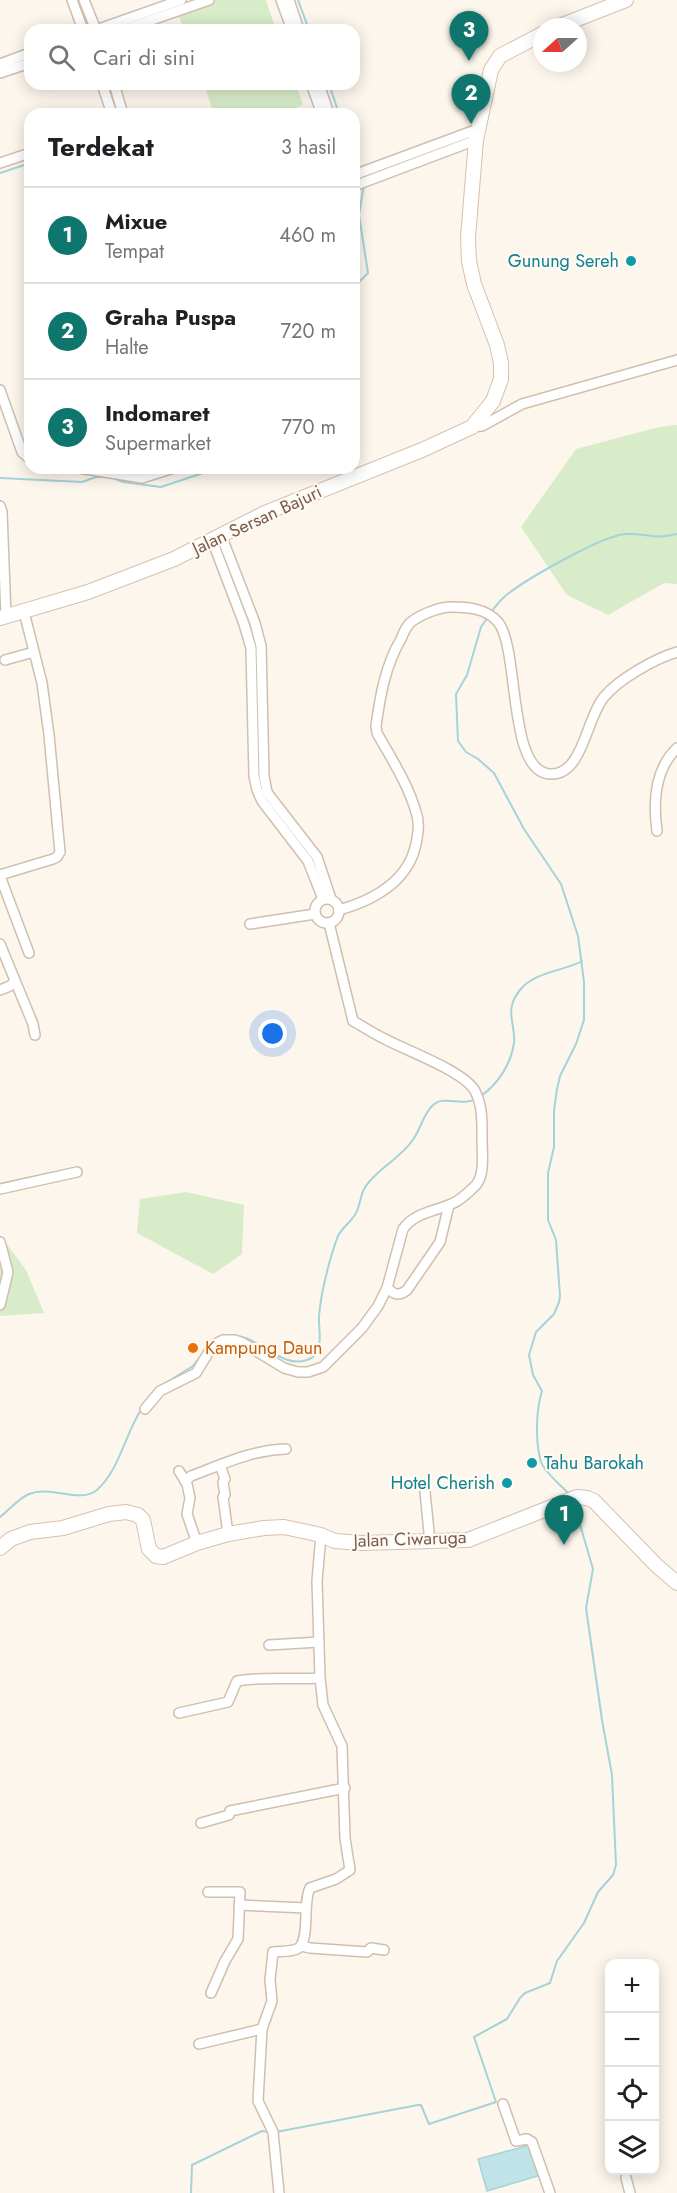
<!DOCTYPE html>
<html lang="id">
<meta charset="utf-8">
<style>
:root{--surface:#fff;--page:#f2f2f2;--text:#202124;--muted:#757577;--line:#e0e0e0;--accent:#0f766e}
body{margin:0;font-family:Jost,sans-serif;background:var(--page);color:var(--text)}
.controls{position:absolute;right:18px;bottom:18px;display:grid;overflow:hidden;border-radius:12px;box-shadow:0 3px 15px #0003}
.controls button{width:54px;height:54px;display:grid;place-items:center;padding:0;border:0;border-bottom:2px solid var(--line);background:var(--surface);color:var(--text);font:30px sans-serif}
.compass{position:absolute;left:533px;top:18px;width:54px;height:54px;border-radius:50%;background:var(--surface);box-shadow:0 3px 15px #0003;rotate:249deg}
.you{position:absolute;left:273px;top:1034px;width:21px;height:21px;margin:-15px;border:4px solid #fff;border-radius:50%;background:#1a73e8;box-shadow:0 0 0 9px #1a73e833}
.badge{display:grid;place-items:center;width:39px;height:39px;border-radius:50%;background:var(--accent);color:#fff;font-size:20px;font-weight:700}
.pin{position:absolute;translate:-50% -50px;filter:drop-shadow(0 2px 3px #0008)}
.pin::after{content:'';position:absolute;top:32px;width:21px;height:18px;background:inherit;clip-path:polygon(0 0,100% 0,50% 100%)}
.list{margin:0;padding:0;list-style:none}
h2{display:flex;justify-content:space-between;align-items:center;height:78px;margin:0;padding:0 24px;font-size:26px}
h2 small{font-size:20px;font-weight:400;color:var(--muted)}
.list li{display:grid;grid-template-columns:39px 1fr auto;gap:18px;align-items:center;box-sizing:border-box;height:96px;padding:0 24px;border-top:2px solid var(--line)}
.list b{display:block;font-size:22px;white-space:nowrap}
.list p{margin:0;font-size:20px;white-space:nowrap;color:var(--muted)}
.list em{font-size:20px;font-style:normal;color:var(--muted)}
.icon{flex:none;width:33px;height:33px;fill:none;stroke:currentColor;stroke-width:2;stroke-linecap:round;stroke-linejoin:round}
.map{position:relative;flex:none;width:677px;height:2193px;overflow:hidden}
.search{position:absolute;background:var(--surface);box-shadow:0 3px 15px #0003;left:24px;top:24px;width:336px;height:66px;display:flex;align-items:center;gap:15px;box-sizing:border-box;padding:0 21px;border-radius:18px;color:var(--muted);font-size:22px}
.panel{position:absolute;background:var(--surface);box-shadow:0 3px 15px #0003;left:24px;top:108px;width:336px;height:366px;border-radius:18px}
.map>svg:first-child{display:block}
</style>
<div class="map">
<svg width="677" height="2193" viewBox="0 0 677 2193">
<rect width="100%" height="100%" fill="#fdf6ec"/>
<g fill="#d8ecc9">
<path d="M215,0h51l10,30h-92l-6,-17z"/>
<path d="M204,84h92l7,21 -24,9h-65z"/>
<path d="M677,425v159l-13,-1 -56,32 -41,-20 -46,-68 55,-78 83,-22z"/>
<path d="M186,1192l58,13 -2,49 -29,20 -76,-41 3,-34z"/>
<path d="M0,1235l26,35 18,43 -44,3z"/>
</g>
<path fill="#bfe3e8" stroke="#a5d3da" stroke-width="1.5" d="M530,2145l11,30 -54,16 -9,-32z"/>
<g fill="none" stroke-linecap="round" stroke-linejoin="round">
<g stroke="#a5d3da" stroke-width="2">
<path d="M298,0l11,30"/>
<path d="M329,84l10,30"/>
<path d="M354,156l5,14"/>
<path d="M0,173l30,-10"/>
<path d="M354,297h2l3,-15 9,-9 -9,-58 5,-31"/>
<path d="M0,478l82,4 14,-5h15l12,5 38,5 57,-19"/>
<path d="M491,612c4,-5 8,-10 12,-14 19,-17 100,-63 123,-64 21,-1 28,6 51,0"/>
<path d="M488,617l-7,10 -14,48 -11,19 2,47 8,11 12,7 16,14 30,56 37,55 17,52 6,46v38l-8,24 -16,32 -3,13 -3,22v36l-6,26v47l8,20 4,56 -1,6 -5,12 -18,18 -7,23 4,20 9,16c-6,19 -7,50 -1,71 4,11 20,23 28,32"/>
<path d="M481,1096c17,-12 30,-32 33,-53 2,-20 -11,-32 6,-53 14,-18 44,-19 62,-29"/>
<path d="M226,1336c30,-6 53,34 81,24 19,-6 11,-29 12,-44 1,-9 2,-18 4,-27 3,-14 10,-40 15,-53 5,-10 15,-15 19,-25 5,-12 3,-19 12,-29 13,-16 31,-24 43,-41 8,-10 11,-26 20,-35 12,-12 30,1 44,-7"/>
<path d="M164,1384l29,-18 10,-13"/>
<path d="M148,1398l8,-9"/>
<path d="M0,1517c9,-7 19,-19 29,-23 22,-9 51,10 68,-4 23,-21 28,-56 45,-82"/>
<path d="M276,2132l142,-27h3l8,19 67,-22 -22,-65 33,-18 13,-21 5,-5 25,-10 7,-22 27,-38 14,-31 15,-17 3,-10 -4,-90 -10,-55 -16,-112 7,-39 -19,-65"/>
<path d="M191,2193l1,-28 70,-34 7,1"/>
</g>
<g stroke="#d1beb0" stroke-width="12">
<g id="street">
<path d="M72,0l11,30"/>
<path d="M84,0l12,30"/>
<path d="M281,0l11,30"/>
<path d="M289,0l10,30"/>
<path d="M96,30l85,-30"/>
<path d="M123,30l86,-30"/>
<path d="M0,64l30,-11"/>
<path d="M0,73l30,-10"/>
<path d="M102,84l10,30"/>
<path d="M114,84l9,30"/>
<path d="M311,84l11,30"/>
<path d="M319,84l10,30"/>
<path d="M0,163l30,-10"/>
<path d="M354,175l124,-46"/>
<path d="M354,186l122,-46"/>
<path d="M0,390l22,62 8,7"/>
<path d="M472,427l10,-1 40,-22 155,-44"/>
<path d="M79,468l63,10 32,-10"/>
<path d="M0,506l2,6 4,104"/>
<path d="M221,535l34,88 6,23 3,130 3,16 5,7 45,58 14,42"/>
<path d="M212,540l32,84 7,24 3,128 3,14 5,11 46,60 15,38"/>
<path d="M5,660l29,-8"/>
<path d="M657,831c-4,-29 -3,-61 20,-83"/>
<path d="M0,875l53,-16 4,-2 3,-5 -11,-117 -7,-52 -18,-71"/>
<path d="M0,876l29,77"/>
<circle cx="327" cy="911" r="12"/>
<path d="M339,910c35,-10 69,-28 77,-66 2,-11 4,-21 0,-32 -8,-28 -25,-54 -39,-79l-1,-7c4,-29 9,-60 25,-87 2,-5 5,-12 9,-16 9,-8 29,-16 41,-16 16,0 35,1 47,15 22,27 9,150 52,152 33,2 36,-56 54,-77 15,-18 50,-38 73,-45"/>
<path d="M250,924l65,-10"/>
<path d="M0,944l33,80 2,11"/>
<path d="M0,990l10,-4 5,-5"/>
<path d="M0,1189l77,-17"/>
<path d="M0,1242l8,30 -8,33"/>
<path d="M387,1288c7,6 11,9 20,2l33,-48 9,-37"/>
<path d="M145,1409l15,-18 36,-18 17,-28 10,-5h12l8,3 41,25 14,4h10l15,-5 39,-39 16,-22 9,-18 16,-59c11,-16 30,-17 48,-25 9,-3 18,-12 25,-19 9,-11 6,-31 6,-45 0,-15 1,-34 -7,-49 -11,-20 -68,-40 -90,-52 -11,-5 -21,-12 -32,-18l-24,-98"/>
<path d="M220,1465l5,14 -2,3 2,13 -2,2 5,37"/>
<path d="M179,1471l8,13 3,14 -3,16 10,29"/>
<path d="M185,1481l6,-5c32,-12 61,-26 95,-27"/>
<path d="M425,1492l5,50"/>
<path d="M269,1645l50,-3"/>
<path d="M179,1713l49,-11 9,-21c28,-5 55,-1 83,-3"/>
<path d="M201,1823l28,-8 1,-4 115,-23"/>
<path d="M208,1892h32l-2,47 -13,22 -14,32"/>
<path d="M239,1905l67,3"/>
<path d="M301,1946l9,2 57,4 4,-4 13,2"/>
<path d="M199,2044l63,-15"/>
<path d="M503,2104l13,37 11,-2 5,3 18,51"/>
<path d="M626,2178l4,15"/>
<path d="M279,2193l-6,-61 -15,-31 4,-72 10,-28 -2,-21 3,-28c8,-1 17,0 24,-3 14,-7 5,-46 13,-61l26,-9 14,-9 -5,-32 -3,-92 -19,-41 -3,-27 -3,-97 4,-46"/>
</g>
</g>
<g stroke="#d6c0b0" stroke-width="16">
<g id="secondary">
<path d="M557,27l69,-27"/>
<path d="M0,618l88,-26 86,-33 91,-46 157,-63 50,-23 21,-26 8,-22v-16l-4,-18 -23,-61 -5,-23 -1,-24 8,-97 15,-70 9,-14 42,-22"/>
<path d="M0,1548l11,-9 19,-7 33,-4 46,-14 17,-2 12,3 5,5 6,29 7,7 7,1 34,-14 31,-9 36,-6 20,-1 37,8 14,6 27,2 106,-3 109,-43 10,1 7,3 63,65 20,17"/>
</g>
</g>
<use href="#street" stroke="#fff" stroke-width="9"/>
<use href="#secondary" stroke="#fff" stroke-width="14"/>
</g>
<g fill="#0f9aa8" stroke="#fffaf3" stroke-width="2">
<circle cx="631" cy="261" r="6"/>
<circle cx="532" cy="1463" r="6"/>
<circle cx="507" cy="1483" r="6"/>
</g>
<circle fill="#e8710a" stroke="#fffaf3" stroke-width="2" cx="193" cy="1348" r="6"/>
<g text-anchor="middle" stroke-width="4.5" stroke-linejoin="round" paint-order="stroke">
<g font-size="18" fill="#0d838f" stroke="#fffaf3" text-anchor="end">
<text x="619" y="267">Gunung Sereh</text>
<text x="544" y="1469" text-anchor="start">Tahu Barokah</text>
<text x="495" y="1489">Hotel Cherish</text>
</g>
<g font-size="18" fill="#7a5c4d" stroke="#fffaf3">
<text transform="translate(257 520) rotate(-25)" y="6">Jalan Sersan Bajuri</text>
<text transform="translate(410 1539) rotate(-2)" y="6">Jalan Ciwaruga</text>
</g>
<g font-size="18" fill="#c56008" stroke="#fffaf3" text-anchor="start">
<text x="205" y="1354">Kampung Daun</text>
</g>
</g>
</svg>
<div class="controls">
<button>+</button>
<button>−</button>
<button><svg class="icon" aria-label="locate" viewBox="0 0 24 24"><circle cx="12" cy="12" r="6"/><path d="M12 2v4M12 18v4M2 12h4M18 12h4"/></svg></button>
<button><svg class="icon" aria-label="layers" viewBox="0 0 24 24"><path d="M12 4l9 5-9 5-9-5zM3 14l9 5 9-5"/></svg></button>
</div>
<svg class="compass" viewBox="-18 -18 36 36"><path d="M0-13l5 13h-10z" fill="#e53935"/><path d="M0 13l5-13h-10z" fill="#757577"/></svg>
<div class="you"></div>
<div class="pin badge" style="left:564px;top:1545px">1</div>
<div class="pin badge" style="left:471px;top:124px">2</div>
<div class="pin badge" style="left:469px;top:61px">3</div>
<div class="search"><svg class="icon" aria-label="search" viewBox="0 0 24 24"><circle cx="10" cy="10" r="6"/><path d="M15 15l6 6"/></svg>Cari di sini</div>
<section class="panel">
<h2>Terdekat<small>3 hasil</small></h2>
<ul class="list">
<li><span class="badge">1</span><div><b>Mixue</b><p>Tempat</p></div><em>460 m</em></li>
<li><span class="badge">2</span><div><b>Graha Puspa</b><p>Halte</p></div><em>720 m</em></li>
<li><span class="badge">3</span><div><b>Indomaret</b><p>Supermarket</p></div><em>770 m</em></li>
</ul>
</section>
</div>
